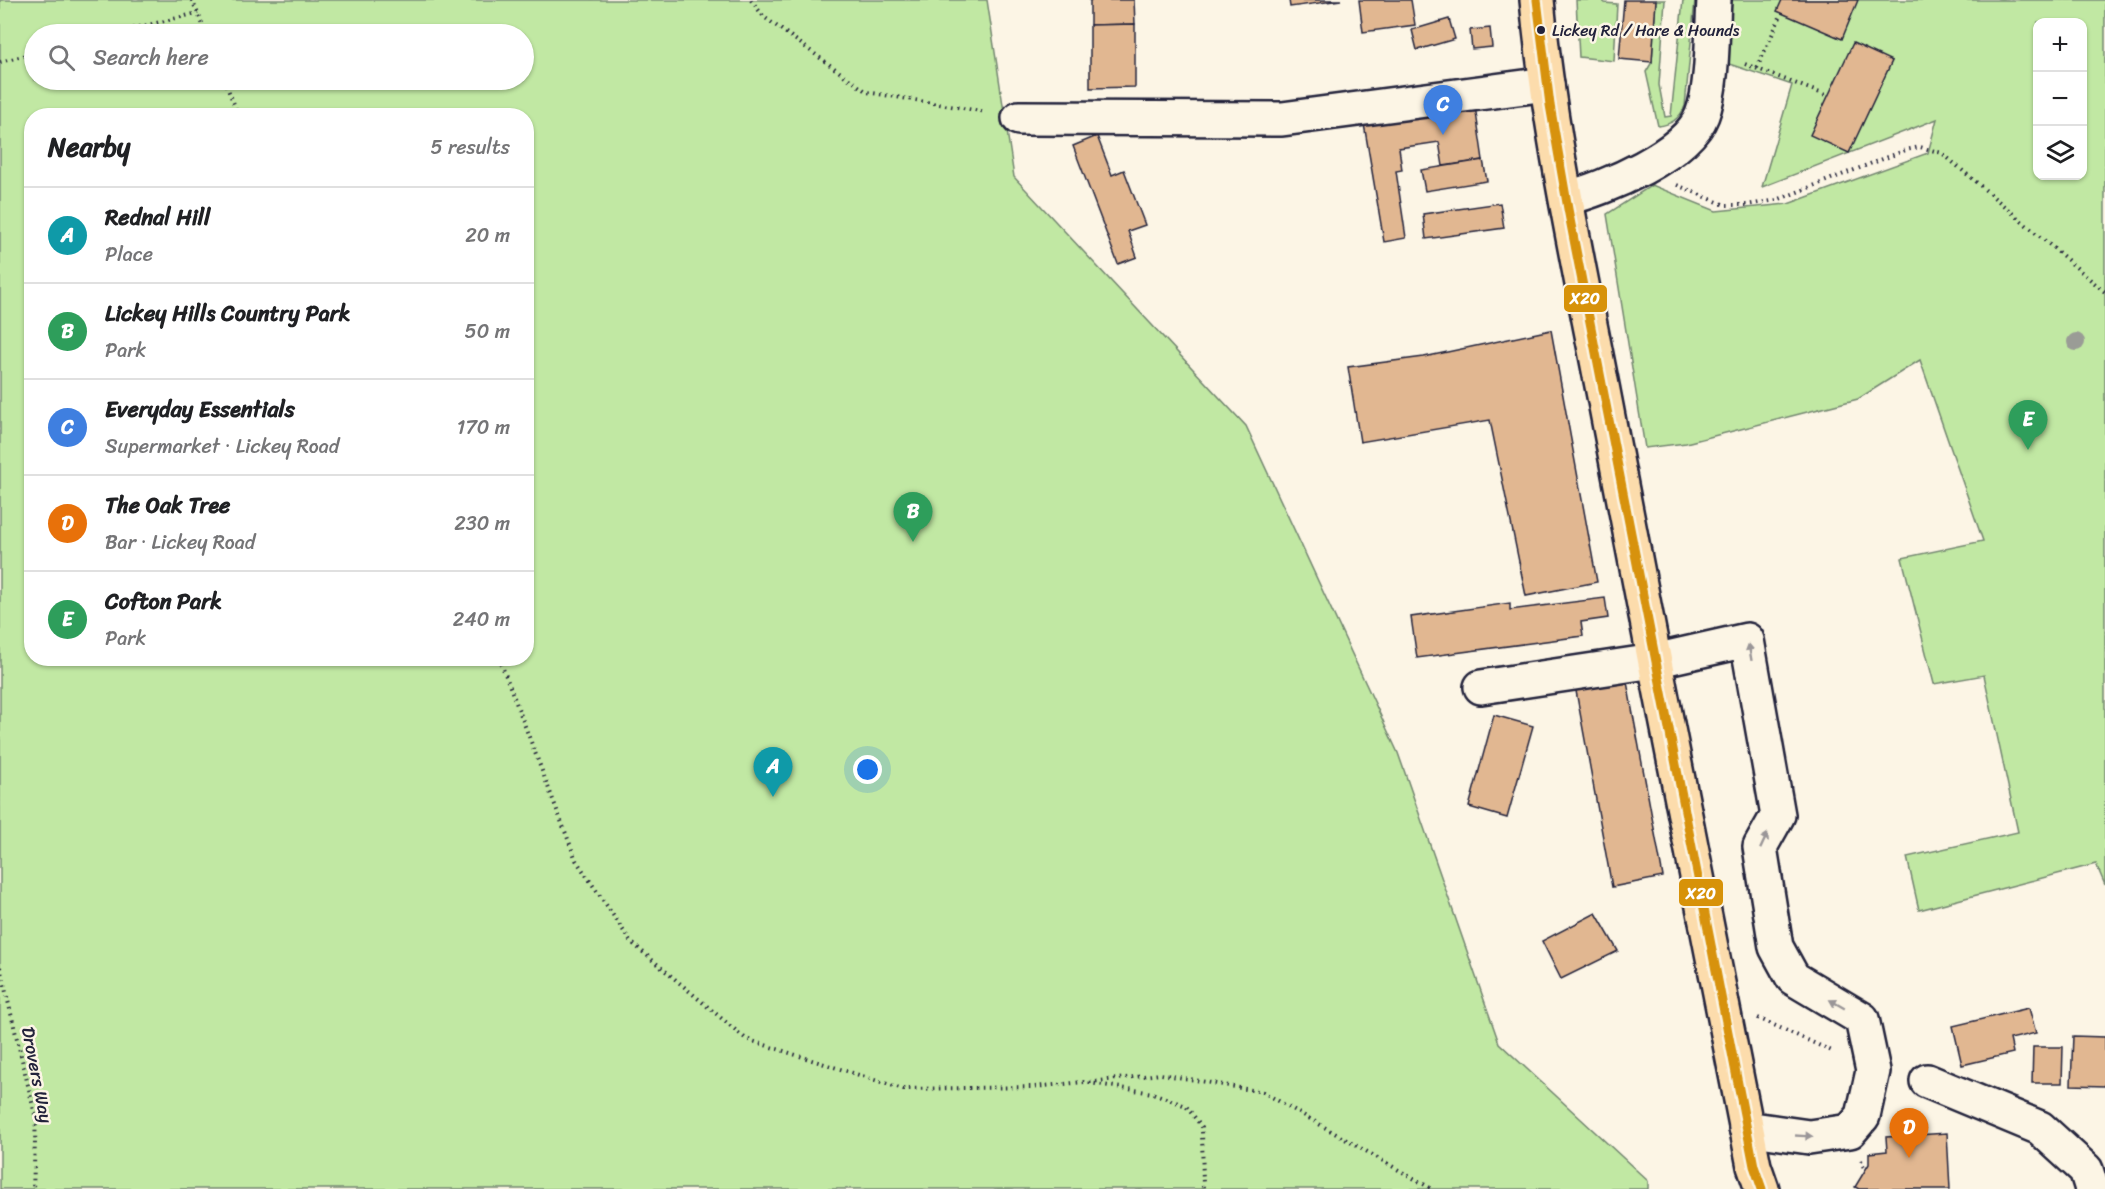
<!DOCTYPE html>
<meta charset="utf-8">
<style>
:root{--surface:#fff;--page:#f6f6f6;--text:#202124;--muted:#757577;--line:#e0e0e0;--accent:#d1495b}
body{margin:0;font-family:Sriracha,sans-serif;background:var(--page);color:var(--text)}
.controls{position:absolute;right:18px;top:18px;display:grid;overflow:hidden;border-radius:12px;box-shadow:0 2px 4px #0004}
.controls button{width:54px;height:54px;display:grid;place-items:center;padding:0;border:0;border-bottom:2px solid var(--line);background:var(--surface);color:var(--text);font:30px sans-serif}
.you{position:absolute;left:868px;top:770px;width:21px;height:21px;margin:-15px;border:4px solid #fff;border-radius:50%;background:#1a73e8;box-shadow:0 0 0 9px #1a73e833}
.badge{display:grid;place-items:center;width:39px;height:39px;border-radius:50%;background:var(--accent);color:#fff;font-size:20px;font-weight:700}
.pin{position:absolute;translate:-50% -50px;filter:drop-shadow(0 2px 3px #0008)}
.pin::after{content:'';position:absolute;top:32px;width:21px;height:18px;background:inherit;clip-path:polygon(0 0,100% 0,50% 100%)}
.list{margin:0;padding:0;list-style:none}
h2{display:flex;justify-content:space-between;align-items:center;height:78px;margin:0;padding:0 24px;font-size:26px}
h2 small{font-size:20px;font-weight:400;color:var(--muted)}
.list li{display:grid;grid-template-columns:39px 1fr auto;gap:18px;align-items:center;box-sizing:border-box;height:96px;padding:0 24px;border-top:2px solid var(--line)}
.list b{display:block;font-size:22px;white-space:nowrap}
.list p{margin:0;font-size:20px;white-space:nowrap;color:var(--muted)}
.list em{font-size:20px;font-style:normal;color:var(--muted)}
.icon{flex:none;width:33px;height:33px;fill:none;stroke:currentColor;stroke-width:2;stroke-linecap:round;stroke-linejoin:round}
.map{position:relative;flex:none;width:2105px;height:1189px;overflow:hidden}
.search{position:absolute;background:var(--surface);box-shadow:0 2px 4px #0004;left:24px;top:24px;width:510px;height:66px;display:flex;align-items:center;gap:15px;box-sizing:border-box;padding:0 21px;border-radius:33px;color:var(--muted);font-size:22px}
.panel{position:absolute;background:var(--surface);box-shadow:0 2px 4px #0004;left:24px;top:108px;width:510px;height:558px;border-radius:24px}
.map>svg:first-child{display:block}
</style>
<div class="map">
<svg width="2105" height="1189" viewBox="0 0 2105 1189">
<rect width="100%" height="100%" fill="#fcf5e5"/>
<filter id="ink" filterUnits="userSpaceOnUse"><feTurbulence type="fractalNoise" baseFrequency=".0167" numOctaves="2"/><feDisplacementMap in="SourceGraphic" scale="12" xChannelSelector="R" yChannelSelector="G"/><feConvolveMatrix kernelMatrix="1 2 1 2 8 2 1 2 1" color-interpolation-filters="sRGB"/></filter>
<g filter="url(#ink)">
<g fill="#c1e8a3" stroke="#72856f" stroke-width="1.5" fill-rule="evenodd">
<path d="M0,0h987l27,177 232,249 152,327 101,290 149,138v8h-1648zM34,34h490v46h-490zM32,116h494v542h-494z"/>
<path d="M1576,0h28v3l13,1 -3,57 -35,-4z"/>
<path d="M1656,0h9l-6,85 6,32 6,-1 12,-116h12l-10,106c-5,12 -14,19 -27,20l-12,-54 6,-10z"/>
<path d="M1732,0h373v885l-9,-21 -177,46 -12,-53 111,-25 -34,-157 -50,9 -32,-126 81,-17 -63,-181 -62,39 -172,44 -41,5 -38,-234 45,-29 64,26 72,-7 140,-51 9,-34 -175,68 30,-102 -66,-22zM2038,22h44v154h-44z"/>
</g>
<g fill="#e1b791" stroke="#22223b" stroke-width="1.5">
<path d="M1090,0h44l1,24 -45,1z"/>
<path d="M1289,0h52l-51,7z"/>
<path d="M1359,0h52l4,25 -52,7z"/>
<path d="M1624,0h32l-4,62 -33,-3z"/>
<path d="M1782,0h76l-16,39 -65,-28z"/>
<path d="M1449,19l6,20 -38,11 -5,-20z"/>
<path d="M1135,24v63l-45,1v-63z"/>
<path d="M1490,28l2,19 -20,2 -2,-19z"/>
<path d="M1853,43l39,18 -43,92 -39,-18z"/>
<path d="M1475,106l8,54 -40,6 -4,-24 -40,6 3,22 -6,1 10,67 -22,4 -20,-118z"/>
<path d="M1097,136l15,39 12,-5 21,55 -17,6 9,26 -19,7 -45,-118z"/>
<path d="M1483,160l4,21 -62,10 -4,-21z"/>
<path d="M1500,203l4,25 -78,11 -3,-25z"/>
<path d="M1551,330l46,252 -71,14 -36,-176 -130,22 -12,-75 76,-10z"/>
<path d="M1605,598l3,20 -27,4 2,14 -166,22 -6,-41 99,-14v7z"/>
<path d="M1625,671l38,206 -51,10 -38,-207z"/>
<path d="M1494,715l39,11 -26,92 -38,-11z"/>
<path d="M1596,913l22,38 -57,28 -19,-38z"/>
<path d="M2029,1008l7,25 -26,6 3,14 -51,12 -9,-39z"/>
<path d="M2073,1036l32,1v49l-34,-1z"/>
<path d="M2033,1047h30l-1,36h-30z"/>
<path d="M1947,1133l3,56h-91l-4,-2 14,-23v-11l18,-2 -1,-14z"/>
</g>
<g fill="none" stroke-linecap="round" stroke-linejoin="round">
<g stroke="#22223b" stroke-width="38">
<g id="minor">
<path d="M1019,118l263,1 265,-35"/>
<path d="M1567,198c38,-9 120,-44 135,-83 11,-28 10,-83 12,-115"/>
<path d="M1481,687l173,-26 93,-21 31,175 -18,32 16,100 17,31 69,41 11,52 -10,45 -13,15 -41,6 -63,-9"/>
<path d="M1927,1081l113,47 46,42 6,19"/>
</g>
</g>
<g stroke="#22223b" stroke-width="38">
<path id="major" d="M1537,0c13,140 45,279 71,417 47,250 97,500 146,749l8,23"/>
</g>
<g stroke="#22223b" stroke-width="4" stroke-dasharray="1.5 4.5" stroke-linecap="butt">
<path d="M192,0l15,34"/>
<path d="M751,0l13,17 103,75 119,20"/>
<path d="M110,34l88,-21"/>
<path d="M0,62l34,-9"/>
<path d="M1745,64l83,32"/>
<path d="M1757,68l25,-55"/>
<path d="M224,80l15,36"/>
<path d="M1677,185l48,20h22l30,-5 129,-50 14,-3 22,6 163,139"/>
<path d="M499,658l77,202 55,82 115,97 157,50 131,-2 50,-5 69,11 33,13 16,21 1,62"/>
<path d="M0,967l36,152 -3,70"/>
<path d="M1758,1018l76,34"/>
<path d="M1090,1082l71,-8 102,18 169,97"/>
<path d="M1861,1160l4,11"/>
</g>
<use href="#minor" stroke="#fcf5e5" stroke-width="33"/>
<use href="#major" stroke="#fcdcac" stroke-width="33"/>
<g stroke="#fcf5e5" stroke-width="14">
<path id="bus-1" d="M1537,0l13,105 18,104 186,957 8,23"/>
</g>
<use href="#bus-1" stroke="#d79209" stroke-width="9"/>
</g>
<circle fill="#9a9c96" cx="2076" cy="342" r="9"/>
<defs><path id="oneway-solid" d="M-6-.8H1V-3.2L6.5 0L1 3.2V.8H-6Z" transform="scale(1.5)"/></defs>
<g fill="#9a9698">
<use href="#oneway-solid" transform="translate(1750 652) rotate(-100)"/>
<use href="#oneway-solid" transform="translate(1764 841) rotate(-65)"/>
<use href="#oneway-solid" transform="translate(1837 1004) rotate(-150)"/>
<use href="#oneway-solid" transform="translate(1804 1136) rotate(3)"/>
</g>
</g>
<circle fill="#22223b" stroke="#fcf5e5" stroke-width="2" cx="1541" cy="30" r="5"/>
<g text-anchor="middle" stroke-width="5" stroke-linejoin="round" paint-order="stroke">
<g font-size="16" fill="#22223b" stroke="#fcf5e5" text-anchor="start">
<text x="1552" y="36">Lickey Rd / Hare &amp; Hounds</text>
</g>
<g font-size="18" fill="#22223b" stroke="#fcf5e5">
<text transform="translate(37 1075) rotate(79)" y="6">Drovers Way</text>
</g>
</g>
<g stroke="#fcf5e5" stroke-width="2">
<rect x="1563" y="284" width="45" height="29" rx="6" fill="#d79209"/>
<rect x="1678" y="878" width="46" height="29" rx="6" fill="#d79209"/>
</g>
<g font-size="16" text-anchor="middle" font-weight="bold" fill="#fff">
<text x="1585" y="304">X20</text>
<text x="1701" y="899">X20</text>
</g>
</svg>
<div class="controls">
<button>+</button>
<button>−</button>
<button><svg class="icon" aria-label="layers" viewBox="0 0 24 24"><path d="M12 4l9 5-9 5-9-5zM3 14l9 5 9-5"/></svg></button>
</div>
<div class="you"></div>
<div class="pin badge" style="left:773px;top:797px;background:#0f9aa8">A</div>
<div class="pin badge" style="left:913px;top:542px;background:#2e9e5b">B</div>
<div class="pin badge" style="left:1443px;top:135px;background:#3f7fe0">C</div>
<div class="pin badge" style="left:1909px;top:1158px;background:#e8710a">D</div>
<div class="pin badge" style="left:2028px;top:450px;background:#2e9e5b">E</div>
<div class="search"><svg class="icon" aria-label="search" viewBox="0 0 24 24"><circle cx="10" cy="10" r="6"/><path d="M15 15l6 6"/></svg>Search here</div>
<section class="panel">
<h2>Nearby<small>5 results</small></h2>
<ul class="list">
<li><span class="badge" style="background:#0f9aa8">A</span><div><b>Rednal Hill</b><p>Place</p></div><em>20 m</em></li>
<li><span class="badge" style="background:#2e9e5b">B</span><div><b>Lickey Hills Country Park</b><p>Park</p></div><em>50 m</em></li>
<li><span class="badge" style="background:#3f7fe0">C</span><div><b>Everyday Essentials</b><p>Supermarket · Lickey Road</p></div><em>170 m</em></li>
<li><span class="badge" style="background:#e8710a">D</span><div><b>The Oak Tree</b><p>Bar · Lickey Road</p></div><em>230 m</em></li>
<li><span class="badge" style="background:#2e9e5b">E</span><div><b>Cofton Park</b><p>Park</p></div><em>240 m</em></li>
</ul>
</section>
</div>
